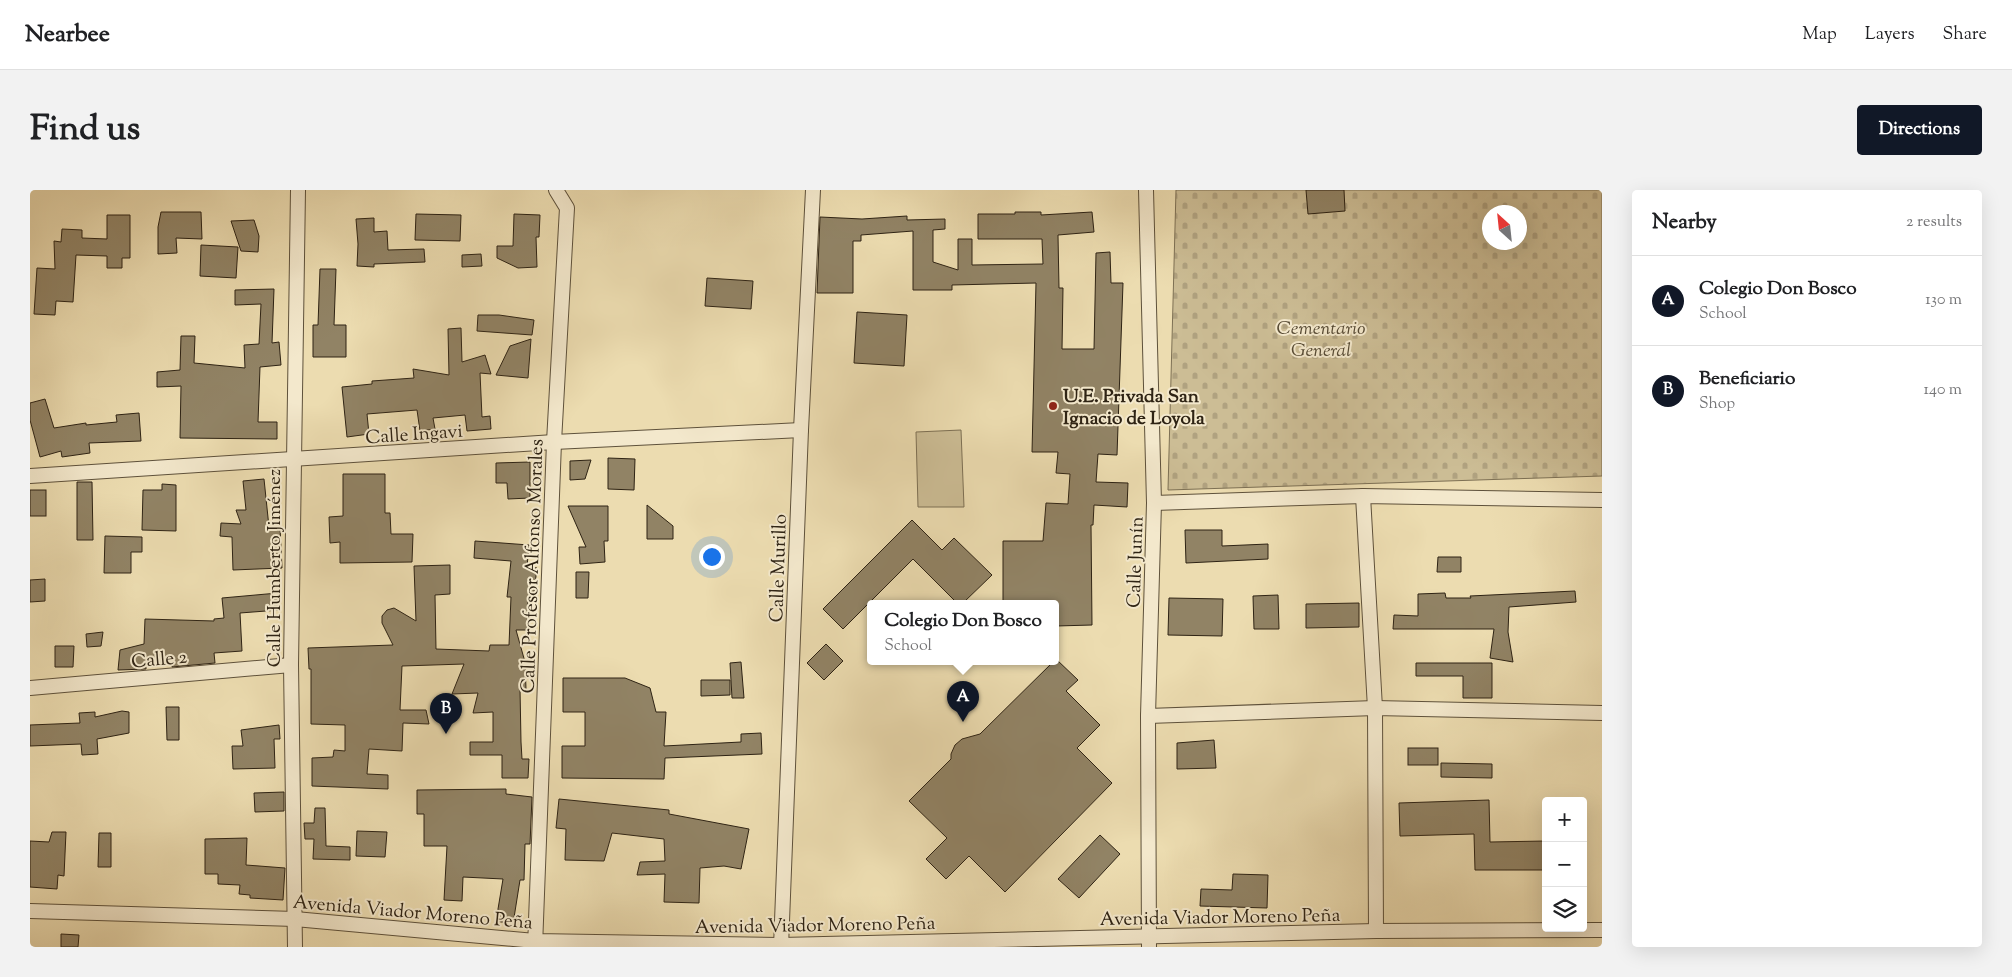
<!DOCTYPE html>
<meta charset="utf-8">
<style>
:root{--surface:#fff;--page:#f2f2f2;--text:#202124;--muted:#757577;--line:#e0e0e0;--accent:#111827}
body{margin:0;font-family:"Sorts Mill Goudy",serif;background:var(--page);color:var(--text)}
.controls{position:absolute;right:15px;bottom:15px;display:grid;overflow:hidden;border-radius:5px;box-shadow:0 5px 20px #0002}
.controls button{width:45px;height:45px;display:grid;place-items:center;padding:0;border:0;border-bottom:1px solid var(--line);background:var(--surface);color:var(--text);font:25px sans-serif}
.compass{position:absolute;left:1452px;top:15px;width:45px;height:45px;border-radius:50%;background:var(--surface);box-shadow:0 5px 20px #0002;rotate:333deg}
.you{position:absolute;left:681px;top:366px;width:18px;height:18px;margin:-12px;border:4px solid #fff;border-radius:50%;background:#1a73e8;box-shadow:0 0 0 8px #1a73e833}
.badge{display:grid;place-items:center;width:32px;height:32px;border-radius:50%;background:var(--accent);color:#fff;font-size:16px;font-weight:700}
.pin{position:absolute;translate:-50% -41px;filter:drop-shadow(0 1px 2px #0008)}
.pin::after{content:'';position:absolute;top:26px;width:18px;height:15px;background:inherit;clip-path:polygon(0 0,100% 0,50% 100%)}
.popup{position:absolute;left:837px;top:410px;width:192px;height:65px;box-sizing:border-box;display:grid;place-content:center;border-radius:5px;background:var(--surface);filter:drop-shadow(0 1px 4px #0005);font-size:16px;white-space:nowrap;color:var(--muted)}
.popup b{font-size:19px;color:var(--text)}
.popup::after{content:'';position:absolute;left:50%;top:100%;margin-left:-10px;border:10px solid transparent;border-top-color:var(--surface)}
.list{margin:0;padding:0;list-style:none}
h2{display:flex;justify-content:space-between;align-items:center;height:65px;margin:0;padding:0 20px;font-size:21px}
h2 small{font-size:16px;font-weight:400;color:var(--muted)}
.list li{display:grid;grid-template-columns:32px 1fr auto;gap:15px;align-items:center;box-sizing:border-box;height:90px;padding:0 20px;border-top:1px solid var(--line)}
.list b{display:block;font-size:19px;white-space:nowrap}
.list p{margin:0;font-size:16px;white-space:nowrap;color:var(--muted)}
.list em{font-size:16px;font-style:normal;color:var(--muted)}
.icon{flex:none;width:28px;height:28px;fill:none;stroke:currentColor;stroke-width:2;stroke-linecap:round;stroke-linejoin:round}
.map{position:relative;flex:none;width:1572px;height:757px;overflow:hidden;border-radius:5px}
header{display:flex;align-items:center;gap:30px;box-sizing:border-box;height:70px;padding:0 25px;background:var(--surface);border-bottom:1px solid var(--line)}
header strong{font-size:24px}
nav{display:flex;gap:28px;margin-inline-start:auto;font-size:18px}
.intro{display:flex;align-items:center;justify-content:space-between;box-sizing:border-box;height:120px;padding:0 30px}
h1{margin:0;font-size:35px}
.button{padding:12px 22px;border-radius:5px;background:var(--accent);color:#fff;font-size:18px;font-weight:700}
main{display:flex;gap:30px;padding:0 30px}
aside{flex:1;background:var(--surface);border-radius:5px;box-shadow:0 5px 20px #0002}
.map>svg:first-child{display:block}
</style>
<header>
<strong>Nearbee</strong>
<nav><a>Map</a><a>Layers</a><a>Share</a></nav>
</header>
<div class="intro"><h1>Find us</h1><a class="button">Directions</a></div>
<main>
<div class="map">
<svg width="1572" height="757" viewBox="0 0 1572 757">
<defs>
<pattern id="cemetery-stones" width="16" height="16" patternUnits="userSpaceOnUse" patternTransform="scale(1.25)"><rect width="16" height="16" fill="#ccbd95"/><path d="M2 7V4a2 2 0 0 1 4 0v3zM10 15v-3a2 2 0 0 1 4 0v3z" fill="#b0a280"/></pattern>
</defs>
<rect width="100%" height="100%" fill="#ecdcb0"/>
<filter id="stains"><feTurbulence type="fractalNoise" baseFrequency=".004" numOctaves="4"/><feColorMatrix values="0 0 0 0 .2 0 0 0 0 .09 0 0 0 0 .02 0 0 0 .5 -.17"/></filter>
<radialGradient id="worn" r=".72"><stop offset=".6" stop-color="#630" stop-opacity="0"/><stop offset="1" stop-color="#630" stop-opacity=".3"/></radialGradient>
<path fill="url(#cemetery-stones)" stroke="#7d7054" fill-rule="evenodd" d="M1146,0h426v286l-434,14zM1460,22h30v30h-30z"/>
<path fill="#ccbd95" stroke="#7d7054" d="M931,240l3,77h-46l-2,-75z"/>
<g fill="#918365" stroke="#2e2314">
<path d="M1276,0h38l1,21 -37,3z"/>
<path d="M131,22h40l1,27 -26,-1 1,15 -19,1v-27z"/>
<path d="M985,22h26v3l51,-3 2,20 -36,3 1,53h4l-1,61h32l2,-96 14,-1 1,31h12l-6,172 -19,-1 -2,28 32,1 -1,24 -33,-2 -1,20h-2l1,100 -36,1v-23h-53v-62h40l3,-38 22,1 2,-30 -14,-1 2,-21h-26l4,-169 -84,2v5h-39v-59l-52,4v6h-8v52h-36l3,-76 42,2 45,-3v4l38,-1v10l-12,1v32l25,8v-31h14v26l71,-1 -1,-25h-64v-25h37z"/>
<path d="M386,24l45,1 -1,26 -45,-1z"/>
<path d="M484,24l26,1 -1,22h-3l1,30 -19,1 -21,-10v-12h16z"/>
<path d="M77,25h23v43h-8v10h-15v-12l-31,-1 -3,47 -17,-1 -1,14 -21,-1 3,-46 18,1 -1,-28 7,1 1,-13 20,1v8l25,1z"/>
<path d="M344,28v14l13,-1 1,19 36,-1 1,13 -51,2v3l-17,-1 1,-22 -2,-25z"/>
<path d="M224,30l5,16 -1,16 -17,-1 -10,-30z"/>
<path d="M171,55l37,2 -2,31 -36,-2z"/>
<path d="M451,64l1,12 -20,1v-12z"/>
<path d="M290,79h16l-2,56h12v32h-33v-32h5z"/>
<path d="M677,88l46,3 -2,28 -46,-3z"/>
<path d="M244,99l-2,54 7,-1 2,23 -21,2 -2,55h19v17l-97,-1 1,-52 -24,1v-15l23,-2 1,-34h14l-1,27 51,5 -1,-23 15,-1 2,-40 -26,1v-15z"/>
<path d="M827,122l50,3 -3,51 -50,-3z"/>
<path d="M448,125h21l35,5 -2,15 -55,-4z"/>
<path d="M431,138l1,34 23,-7 6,19 -11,-1 2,44 8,-1 1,13 -24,2 -2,-16 -32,3 2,11 -15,2 -3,-21 -50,4 2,20 -22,3 -5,-50 30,-3v-3l42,-3 -1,-9 36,6 -1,-46z"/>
<path d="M501,149l-3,39 -32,-3 14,-29z"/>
<path d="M15,209l9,29 32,-5v2l31,-3 -1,-7 23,-2 2,28 -52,2 1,10 -28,4 -1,-6 -21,6 -10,-37v-17z"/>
<path d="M578,268l27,1 -1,31 -26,-1z"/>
<path d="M561,270l-6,19 -15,1v-19z"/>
<path d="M500,272v36l-22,1 -1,-16h-11v-20z"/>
<path d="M313,284h42v39h5l1,21h22l-1,28 -72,1v-21l-10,1 -1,-26 14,-1z"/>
<path d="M234,289l5,48h11l2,41 -49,2 -1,-33 -12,-1 1,-13 20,1 -5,-14h10l-3,-29z"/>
<path d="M47,292h15l1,58h-16z"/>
<path d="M132,294l14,1v46l-34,-1 1,-40h19z"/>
<rect x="0" y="300" width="16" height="26"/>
<path d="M617,315l26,21v13h-26z"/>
<path d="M538,316h40v35h-4l1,21 -25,2 -1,-17h7z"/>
<path d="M882,330l30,30 12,-12 38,37 -29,28h-6l-44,-44 -70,70 -20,-20z"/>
<path d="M1155,340h37v16l46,-2v15l-82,4z"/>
<path d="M75,346l37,1v15h-11v21h-27z"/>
<path d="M445,351l54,4 -2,22 10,1 -4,32 -5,-1 -1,31h-11l9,32 1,27h-6l1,53 1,17h7l-1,19h-26v-23h-32v-13h23v-30l-20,1 5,-20 -26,1 12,-30 -62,2 -2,44h26l3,14 -26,-1 -1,28 -33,-2 -2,25 21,1v14l-76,-3v-28l21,-1 1,-7 11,1v-26l-34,-1v-55h-2l-1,-21 85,-3 -11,-22v-7l5,-6 7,-2 22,13 -2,-55 36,-1v29l-15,1 1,54 53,2 1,-6h19l2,-48h-4l4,-36 -37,-3z"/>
<path d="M1408,367h23v15h-24z"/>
<path d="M546,382h13l-1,26h-12z"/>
<path d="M15,389v22l-15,1v-22z"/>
<path d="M1545,401l1,11 -67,5 -1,25 5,30 -23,-4 4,-29h-101l1,-14 24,1v-22l27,-1 1,5h25l-1,-2z"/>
<path d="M248,403l1,17 -39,3 2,38 -28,2 1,10 -43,4v-3l-26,-1v6l-28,1 2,-20 24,-6 1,-25 69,2v-2l10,-1 -2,-20z"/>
<path d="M1248,405l1,34h-25l-1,-33z"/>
<path d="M1139,408l54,1 -1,37 -54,-1z"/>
<path d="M1329,413v24l-53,1v-24z"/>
<path d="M73,442l-2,14 -14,1 -1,-13z"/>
<path d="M796,454l17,17 -19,19 -17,-17z"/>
<path d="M25,456h19l-1,21h-18z"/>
<path d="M1026,469l22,21 -12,11 34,34 -23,23 35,35 -107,109 -36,-36 -23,23 -20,-20 21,-21 -38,-37 42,-42v-5l4,-9 7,-6 18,-5z"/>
<path d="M711,472l3,36h-12l-2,-35z"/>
<path d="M1386,473h76v35h-29v-22h-47z"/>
<path d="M533,488h62l25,10 6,24h10l-2,34 77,-4v-8l20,-1 1,21 -97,4 -1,21 -102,-1v-32h23v-34h-22z"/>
<path d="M671,490h29v15l-29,1z"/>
<path d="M136,517h13v33h-12z"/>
<path d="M92,521l7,1v21l-32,6 1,15 -16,1 -1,-11 -51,2v-21l50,-2 -1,-10 16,-1v5z"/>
<path d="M249,535l1,14h-6l1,29 -42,1 -1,-23h11l-2,-16z"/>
<path d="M1184,550l2,28 -39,1v-26z"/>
<rect x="1378" y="558" width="30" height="17"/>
<path d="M1411,573l51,1v14l-51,-1z"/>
<path d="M476,599v5l26,3 -2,47h-5l-1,36h-4l-7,44 -17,-3 7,-42 -40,-2 -1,24 -18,-1 3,-54h-23v-32h-7v-24z"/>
<path d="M254,602v19l-29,1 -1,-19z"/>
<path d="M529,609l110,11v4l80,15 -8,40 -17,-3 -24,2 -1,35 -35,-1 1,-28 -28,1 3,-13 25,-1 -1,-22 -52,-6 -8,28 -39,-1 1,-31 -10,-1z"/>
<path d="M1459,610l1,42 56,-1v29h-71l-1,-36 -74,2 -1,-33z"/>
<path d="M285,618h10l1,38 24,1v13l-37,-1 1,-20h-9l-1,-16h10z"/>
<path d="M327,641l30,1 -2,25 -29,-1z"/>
<path d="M22,642h14l-2,44 -6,-1 -1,14 -27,-2v-46l19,1z"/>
<path d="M69,643h12v34h-13z"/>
<path d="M1070,645l20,19 -41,44 -21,-19z"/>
<path d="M217,648l-1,27 39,3 -2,32 -33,-2v-3l-11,-1 1,-9 -22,-1v-10h-13v-35z"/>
<path d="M1203,684l35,1 -1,33 -67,-2 1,-17 31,1z"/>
<path d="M31,744l18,1 -1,12h-17z"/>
</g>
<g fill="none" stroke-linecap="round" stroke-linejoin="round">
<g stroke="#5e513b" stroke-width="16">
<g id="street">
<path d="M1116,0l8,313 -6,213 1,231"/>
<path d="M0,286l524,-34 247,-12"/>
<path d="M1333,306l12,212 1,223"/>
<path d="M1124,313l209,-7 239,4"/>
<path d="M0,498l261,-23"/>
<path d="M1118,526l227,-8 227,5"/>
<path d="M0,721l265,8 240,22 246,4 595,-14 226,-1"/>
<path d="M265,757l-4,-282 7,-475"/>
<path d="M505,757l19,-505 13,-234 -11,-18"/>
<path d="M751,757l20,-517 12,-240"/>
</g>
</g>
<use href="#street" stroke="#f3e8cc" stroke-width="14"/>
</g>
<circle fill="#8f2418" stroke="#f3e8cc" stroke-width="2" cx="1023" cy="216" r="5"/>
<g text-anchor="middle" stroke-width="4" stroke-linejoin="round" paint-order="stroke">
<g font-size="19" font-style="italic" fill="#564a34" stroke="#f3e8cc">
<text x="1291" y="144">Cementario<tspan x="1291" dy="22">General</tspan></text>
</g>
<g font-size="19" font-weight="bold" fill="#2e2314" stroke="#f3e8cc" text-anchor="start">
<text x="1033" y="212">U.E. Privada San<tspan x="1033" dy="22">Ignacio de Loyola</tspan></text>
</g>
<g font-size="19" fill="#2e2314" stroke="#f3e8cc">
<text transform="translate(384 243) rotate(-4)" y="7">Calle Ingavi</text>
<text transform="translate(1104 372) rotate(-88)" y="7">Calle Junín</text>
<text transform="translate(501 376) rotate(-88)" y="7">Calle Profesor Alfonso Morales</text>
<text transform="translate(243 378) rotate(-90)" y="7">Calle Humberto Jiménez</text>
<text transform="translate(747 378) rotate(-88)" y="7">Calle Murillo</text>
<text transform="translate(129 468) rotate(-5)" y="7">Calle 2</text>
<text transform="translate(383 721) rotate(5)" y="7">Avenida Viador Moreno Peña</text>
<text transform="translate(1190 726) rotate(-1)" y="7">Avenida Viador Moreno Peña</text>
<text transform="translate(785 734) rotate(-1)" y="7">Avenida Viador Moreno Peña</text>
</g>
</g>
<rect width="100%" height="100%" filter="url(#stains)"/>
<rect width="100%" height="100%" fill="url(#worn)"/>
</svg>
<div class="controls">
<button>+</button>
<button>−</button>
<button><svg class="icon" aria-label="layers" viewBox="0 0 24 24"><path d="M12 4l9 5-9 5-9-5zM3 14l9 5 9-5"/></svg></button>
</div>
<svg class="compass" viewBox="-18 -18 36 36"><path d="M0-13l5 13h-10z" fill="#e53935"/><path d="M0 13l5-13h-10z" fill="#757577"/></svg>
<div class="you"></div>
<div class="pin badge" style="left:933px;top:532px">A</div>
<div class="popup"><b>Colegio Don Bosco</b>School</div>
<div class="pin badge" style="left:416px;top:544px">B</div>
</div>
<aside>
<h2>Nearby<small>2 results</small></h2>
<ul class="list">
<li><span class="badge">A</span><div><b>Colegio Don Bosco</b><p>School</p></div><em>130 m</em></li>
<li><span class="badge">B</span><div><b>Beneficiario</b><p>Shop</p></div><em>140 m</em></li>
</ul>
</aside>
</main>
